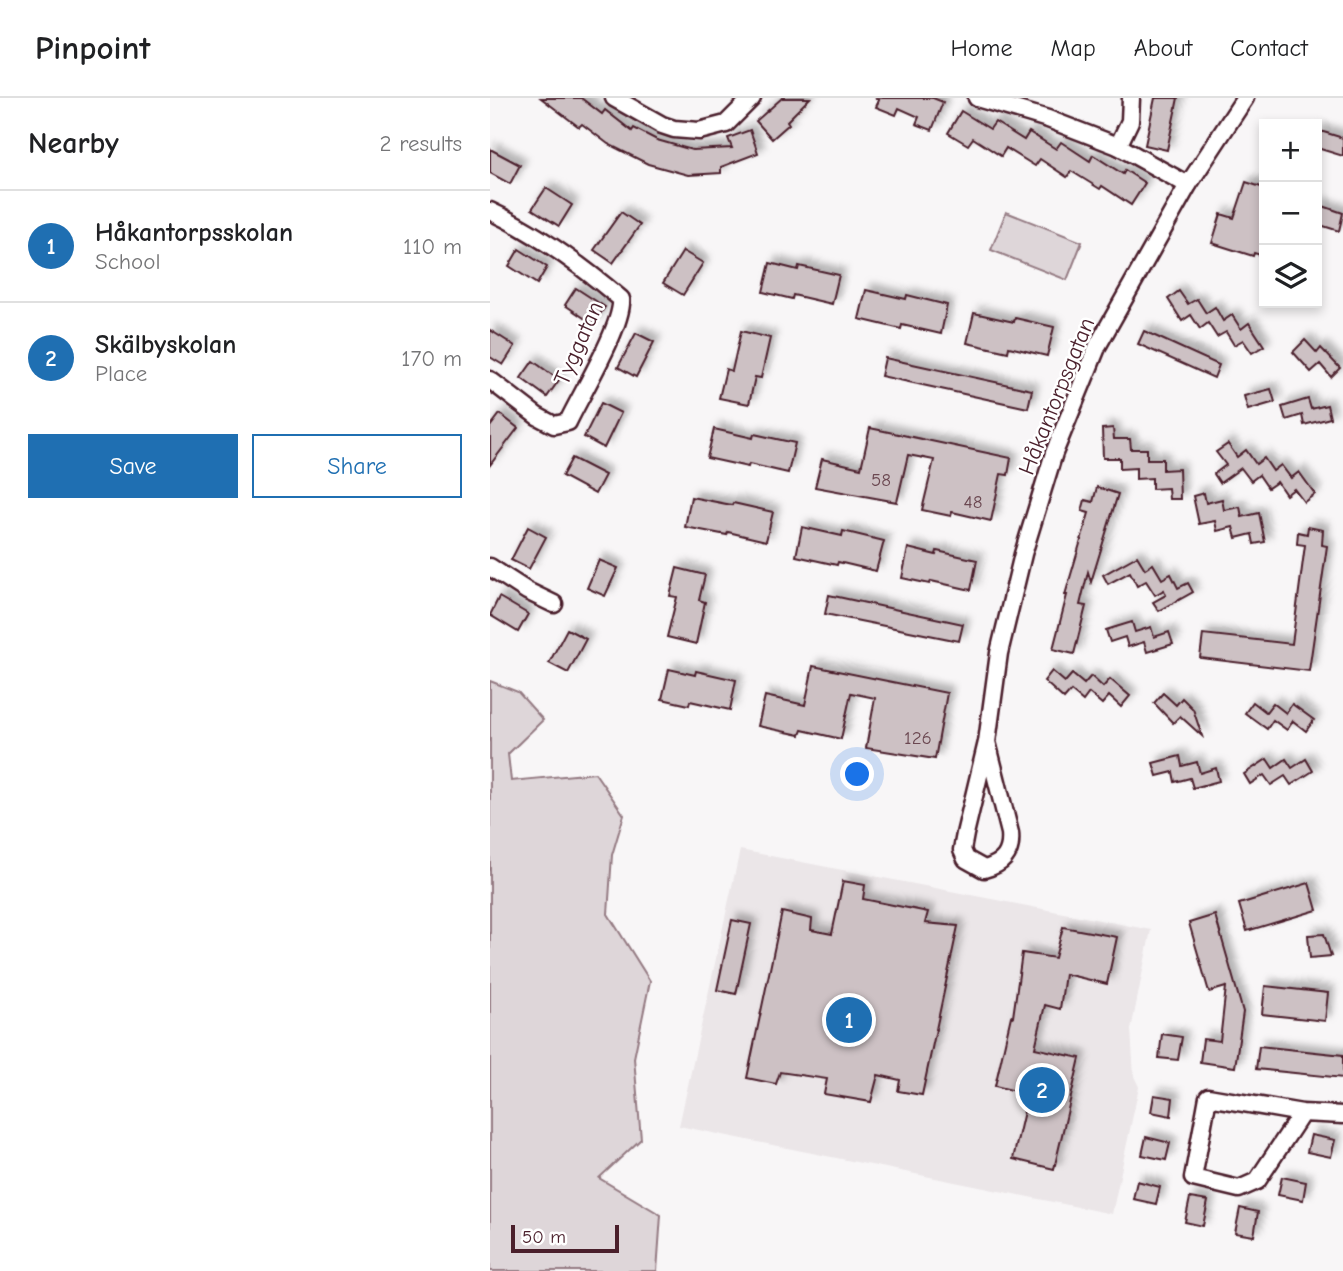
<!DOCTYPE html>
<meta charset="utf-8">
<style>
:root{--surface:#fff;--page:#f6f6f6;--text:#202124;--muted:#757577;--line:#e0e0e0;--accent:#1f6fb2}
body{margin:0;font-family:"Comic Neue",sans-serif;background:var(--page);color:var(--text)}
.controls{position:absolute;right:21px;top:21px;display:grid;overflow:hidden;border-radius:0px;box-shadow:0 4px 10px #0003}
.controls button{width:63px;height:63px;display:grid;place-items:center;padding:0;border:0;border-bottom:2px solid var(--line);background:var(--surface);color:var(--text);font:35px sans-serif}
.scale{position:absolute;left:21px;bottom:18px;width:108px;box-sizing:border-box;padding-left:7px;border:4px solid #4a1f2b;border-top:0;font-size:19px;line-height:24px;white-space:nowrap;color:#4a1f2b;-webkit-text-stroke:5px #fff;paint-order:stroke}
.you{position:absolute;left:368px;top:677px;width:24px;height:24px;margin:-18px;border:5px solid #fff;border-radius:50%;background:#1a73e8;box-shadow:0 0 0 10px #1a73e833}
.badge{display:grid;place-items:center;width:46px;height:46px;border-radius:50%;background:var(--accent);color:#fff;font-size:23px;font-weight:700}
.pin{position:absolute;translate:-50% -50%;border:4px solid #fff;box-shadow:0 2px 7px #0006}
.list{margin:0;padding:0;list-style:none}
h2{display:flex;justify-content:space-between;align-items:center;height:91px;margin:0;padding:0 28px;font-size:30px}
h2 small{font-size:23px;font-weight:400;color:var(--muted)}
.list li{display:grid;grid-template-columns:46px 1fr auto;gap:21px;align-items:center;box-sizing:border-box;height:112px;padding:0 28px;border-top:2px solid var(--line)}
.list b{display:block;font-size:26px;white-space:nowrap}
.list p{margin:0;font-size:23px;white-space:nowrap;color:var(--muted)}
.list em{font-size:23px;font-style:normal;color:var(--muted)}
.actions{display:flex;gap:14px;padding:21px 28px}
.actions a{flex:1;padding:16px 0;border:2px solid var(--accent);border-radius:0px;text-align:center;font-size:24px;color:var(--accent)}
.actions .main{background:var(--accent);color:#fff}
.icon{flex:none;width:38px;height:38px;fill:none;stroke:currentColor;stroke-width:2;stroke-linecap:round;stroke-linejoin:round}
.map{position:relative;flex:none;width:853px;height:1173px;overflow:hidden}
header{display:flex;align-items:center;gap:42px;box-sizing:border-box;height:98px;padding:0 35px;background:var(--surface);border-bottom:2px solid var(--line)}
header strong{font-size:33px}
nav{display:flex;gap:38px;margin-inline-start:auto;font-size:24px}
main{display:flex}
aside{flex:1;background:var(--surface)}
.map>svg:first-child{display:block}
</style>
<header>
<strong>Pinpoint</strong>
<nav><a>Home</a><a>Map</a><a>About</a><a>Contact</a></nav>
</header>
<main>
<aside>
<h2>Nearby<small>2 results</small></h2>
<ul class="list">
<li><span class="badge">1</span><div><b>Håkantorpsskolan</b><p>School</p></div><em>110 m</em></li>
<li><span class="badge">2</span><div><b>Skälbyskolan</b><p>Place</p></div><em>170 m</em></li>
</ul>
<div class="actions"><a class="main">Save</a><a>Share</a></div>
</aside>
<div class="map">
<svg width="853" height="1173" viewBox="0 0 853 1173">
<defs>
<filter id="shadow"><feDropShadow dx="6" dy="-6" stdDeviation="3.5" flood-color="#0004"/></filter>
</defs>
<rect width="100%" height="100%" fill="#f8f6f7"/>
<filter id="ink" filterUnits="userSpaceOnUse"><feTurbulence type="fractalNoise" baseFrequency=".0143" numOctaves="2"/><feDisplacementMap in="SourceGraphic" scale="14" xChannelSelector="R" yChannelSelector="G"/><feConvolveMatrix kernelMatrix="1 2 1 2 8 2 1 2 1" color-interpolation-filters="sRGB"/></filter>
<g filter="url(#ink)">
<path fill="#ebe6e8" d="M250,752l411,80 -20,100 3,46 5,11 -27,127 -433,-88z"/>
<g fill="#ded6d9" stroke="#947a82" stroke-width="2">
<path d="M516,114l76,30 -15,38 -76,-30z"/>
<path d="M0,583l28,11 25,28 -35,34 3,27 84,-8 29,42 -12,40 -4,59 42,67 -16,77 7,81 -42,39 62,37 -4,56h-167z"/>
</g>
<g fill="#cdc1c4" stroke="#4a1f2b" stroke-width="2" filter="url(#shadow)">
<path d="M51,0h40l21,16 3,-4 27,21 2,-3 23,12 35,10 40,-2 -4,-10 22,-8 8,23 -37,14v6l-33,2 -40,-11 -40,-20 -26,-20 -3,3z"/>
<path d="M292,0h28l-23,23 2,3 -17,15 -16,-18z"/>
<path d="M385,0h58l10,4 -11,28 -16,-6 3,-7 -20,-9 -3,7 -20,-8 3,-7z"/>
<path d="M665,0h23l-11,52 -22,-5z"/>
<path d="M471,13l29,18 5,-7 29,18 5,-8 27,17 5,-7 29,19 3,-6 30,19 2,-4 20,13 -14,22 -29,-19 -2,3 -29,-18 -4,6 -27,-18 -5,7 -29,-18 -5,8 -28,-18 -5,7 -20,-12z"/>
<path d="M827,32l26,8v18l-26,-8z"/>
<path d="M0,51l30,16 -10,19 -20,-11z"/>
<path d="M756,84l18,6v68l-10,-3 -1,3 -41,-13 9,-29 13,4z"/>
<path d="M56,90l26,17 -13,21 -27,-17z"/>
<path d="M827,106l26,9 -4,18 -22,-7z"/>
<path d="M131,114l19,13 -27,38 -19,-13z"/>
<path d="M29,151l28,18 -10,17 -28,-18z"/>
<path d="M193,153l20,12 -20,32 -20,-12z"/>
<path d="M280,165l28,7 1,-4 40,9 -7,29 -39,-9 -1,4 -29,-7z"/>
<path d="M86,190l29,19 -12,17 -28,-19z"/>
<path d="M376,192l40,9 1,-4 40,10 -6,29 -39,-9 -1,4 -42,-10z"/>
<path d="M689,193l9,13 9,-5 9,14 9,-6 8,14 9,-6 9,14 8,-6 15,23 -12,7 -9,-13 -9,5 -8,-13 -9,5 -9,-14 -8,6 -9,-14 -9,6 -14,-22z"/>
<path d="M484,215l40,9 1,-4 39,9 -7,29 -38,-9 -1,5 -41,-9z"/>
<path d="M0,232l25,16 -12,19 -13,-8z"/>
<path d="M251,233l29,7 -9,40 -6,-1 -6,27 -30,-6 7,-29 6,2z"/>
<path d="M654,233l75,34 -5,13 -76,-34z"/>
<path d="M146,235l18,9 -18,35 -18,-10z"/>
<path d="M815,242l12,13 4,-5 19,20 -9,9 -11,-13 -9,8 -18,-20z"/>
<path d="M395,260l147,32 -4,18 -147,-32z"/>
<path d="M43,263l26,19 -12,17 -26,-19z"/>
<path d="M781,291l4,13 -27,8 -4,-14z"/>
<path d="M818,301l3,10 16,-4 3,13 -26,7 -2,-10 -16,5 -4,-13z"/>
<path d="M111,305l20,10 -17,35 -20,-11z"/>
<path d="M10,316l18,14 -28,37v-38z"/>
<path d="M380,330l141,30 -3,17 -7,-1 -10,47 -39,-9 -1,4 -29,-6 12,-50 -26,-5 -11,47 -82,-15 7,-28 39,9z"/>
<path d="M623,330l1,11h16l1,10h16v10h16v11l16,-1 1,30h-11l-1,-11 -16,1v-11l-16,1v-11l-16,1v-11h-17l-1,-29z"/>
<path d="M224,331l39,9 1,-4 41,9 -7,30 -39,-9 -1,3 -41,-9z"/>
<path d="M738,346l9,13 9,-7 10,14 8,-6 9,13 8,-6 10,13 8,-6 16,22 -11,8 -10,-13 -8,6 -9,-13 -9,6 -9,-13 -8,6 -10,-13 -21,15 -6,-9 12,-9 -10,-13z"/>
<path d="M82,360l33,17 -10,19 -33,-18z"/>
<path d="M607,389l21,7 -27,88 -3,-10 -8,33 6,1 -12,48 -21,-5 14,-54h-2l24,-82 -7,-2 3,-11 8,2z"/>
<path d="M714,395l2,10 16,-4 2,11 16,-3 2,10 17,-4 6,29 -11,2 -2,-10 -16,4 -3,-11 -16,4 -2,-10 -16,3 -6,-28z"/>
<path d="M201,399l41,8 1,-2 40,9 -7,29 -38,-9 -1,3 -42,-8z"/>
<path d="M38,429l18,10 -17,32 -18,-9z"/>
<path d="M312,429l40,9 1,-5 41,10 -8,30 -38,-9 -1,3 -41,-9z"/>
<path d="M818,429l15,3 -1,15 5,1 -18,125 -109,-13 3,-24 89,10 13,-99 -8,-1 1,-12 9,2z"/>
<path d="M418,450l28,7 1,-4 40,9 -6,30 -40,-9 -1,3 -28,-6z"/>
<path d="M647,458l8,13 8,-5 9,15 9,-5 7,14 10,-5 5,9 -34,19 -6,-9 13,-7 -2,-5 -9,5 -9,-14 -9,5 -7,-14 -22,12 -5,-9z"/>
<path d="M109,462l19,8 -13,28 -18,-8z"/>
<path d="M187,470l28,7 -6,25 6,2 -9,42 -29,-7 10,-40 -7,-1z"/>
<path d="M339,497l134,29 -4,17 -134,-27z"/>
<path d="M9,499l29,17 -10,18 -28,-17z"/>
<path d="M642,524l3,10 16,-5 3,10 15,-5 4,12 -26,8 -3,-10 -16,5 -3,-10 -15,5 -4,-12z"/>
<path d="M77,531l19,10 -18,34 -19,-10z"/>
<path d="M323,568l134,27 -12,66 -69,-11 9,-50 -24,-5 -10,46 -39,-9 -2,5 -42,-9 7,-30 40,9z"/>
<path d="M179,571l26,6 1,-4 40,9 -6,30 -40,-9 -1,4 -27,-6z"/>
<path d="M562,573l13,11 7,-8 12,10 7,-8 12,11 7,-8 20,17 -9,11 -12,-11 -7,8 -13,-11 -6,8 -12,-10 -7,8 -20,-18z"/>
<path d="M673,595l13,12 6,-7 11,11 9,27 -22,-20 -7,7 -19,-20z"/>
<path d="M763,604l13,10 7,-9 13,10 6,-9 22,16 -8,11 -13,-10 -6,9 -14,-10 -6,9 -22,-16z"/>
<path d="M690,658l2,10 15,-4 3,11 16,-5 3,13 -26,7 -3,-10 -15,4 -2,-10 -16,4 -4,-13z"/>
<path d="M777,661l6,9 13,-9 6,9 14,-9 7,12 -22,14 -6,-9 -14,9 -7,-10 -14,9 -6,-10z"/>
<path d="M353,783l22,4 -2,14 65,13 -3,11 33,3 -36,169 -24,-4 2,-11 -22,-5 -7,27 -47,-8 3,-15 -47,-7 -4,12 -29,-6 35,-166 30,7 -1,11 21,4z"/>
<path d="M819,785l8,27 -70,21 -8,-27z"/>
<path d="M725,817l28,97 -8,55 -35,-5 3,-23 17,2 6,-54 -17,5 -20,-69z"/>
<path d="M242,822l19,4 -15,70 -19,-4z"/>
<path d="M573,829l54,10 -10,47 -42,-10 -5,35 -15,-4 -10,43 45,10 -26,111 -41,-10 15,-65 -33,-8 16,-70 2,1 9,-64 33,5z"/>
<path d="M834,836l7,22 -21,2 -2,-23z"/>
<path d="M775,888l63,7 -3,28 -63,-7z"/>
<path d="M672,936l20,3 -4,23 -19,-2z"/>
<path d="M769,948l84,9v23l-87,-9z"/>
<path d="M664,997l19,3 -2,18 -20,-4z"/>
<path d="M821,1037l24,5 -4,17 -24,-5z"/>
<path d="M656,1039l24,6 -4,17 -24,-5z"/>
<path d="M792,1079l24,5 -3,18 -25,-5z"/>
<path d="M647,1083l23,6 -4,17 -23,-5z"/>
<path d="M700,1100l18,3 -5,25 -18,-4z"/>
<path d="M750,1110l18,4 -4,24 -19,-3z"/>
</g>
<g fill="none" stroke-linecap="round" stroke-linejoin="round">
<g stroke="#4a1f2b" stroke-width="21">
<g id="minor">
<path d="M124,0l48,27 12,4 25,2 27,-7 26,-26"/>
<path d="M487,0l71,21 70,27 70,39"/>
<path d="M628,48l12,-25 1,-23"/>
<path d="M0,113c47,22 92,55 131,88 3,25 -41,97 -53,123l-14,3 -17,-9 -47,-36"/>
<path d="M0,469l37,24 27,13"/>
<path d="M497,644l23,91c2,20 -6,31 -26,36l-18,-10 -4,-9 3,-16 22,-92 12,-89 24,-99 31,-101 44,-108 90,-160 57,-87"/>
<path d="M812,1015l-45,68 -18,8 -46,-11 15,-81 94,16 41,2"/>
</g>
</g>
<use href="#minor" stroke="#fff" stroke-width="16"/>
</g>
</g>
<g text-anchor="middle" stroke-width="5" stroke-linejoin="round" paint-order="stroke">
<g font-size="19" fill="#6b4851">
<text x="391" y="388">58</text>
<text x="483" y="410">48</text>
<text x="428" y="646">126</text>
</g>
<g font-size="23" fill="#4a1f2b" stroke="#fff">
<text transform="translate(88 245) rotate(-66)" y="8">Tyggatan</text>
<text transform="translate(566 298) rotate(-68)" y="8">Håkantorpsgatan</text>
</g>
</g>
</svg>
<div class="controls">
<button>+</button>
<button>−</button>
<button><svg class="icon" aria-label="layers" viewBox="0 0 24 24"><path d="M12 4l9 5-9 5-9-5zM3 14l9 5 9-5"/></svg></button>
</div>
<div class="scale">50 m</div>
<div class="you"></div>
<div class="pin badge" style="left:359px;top:922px">1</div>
<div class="pin badge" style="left:552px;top:992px">2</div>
</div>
</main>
